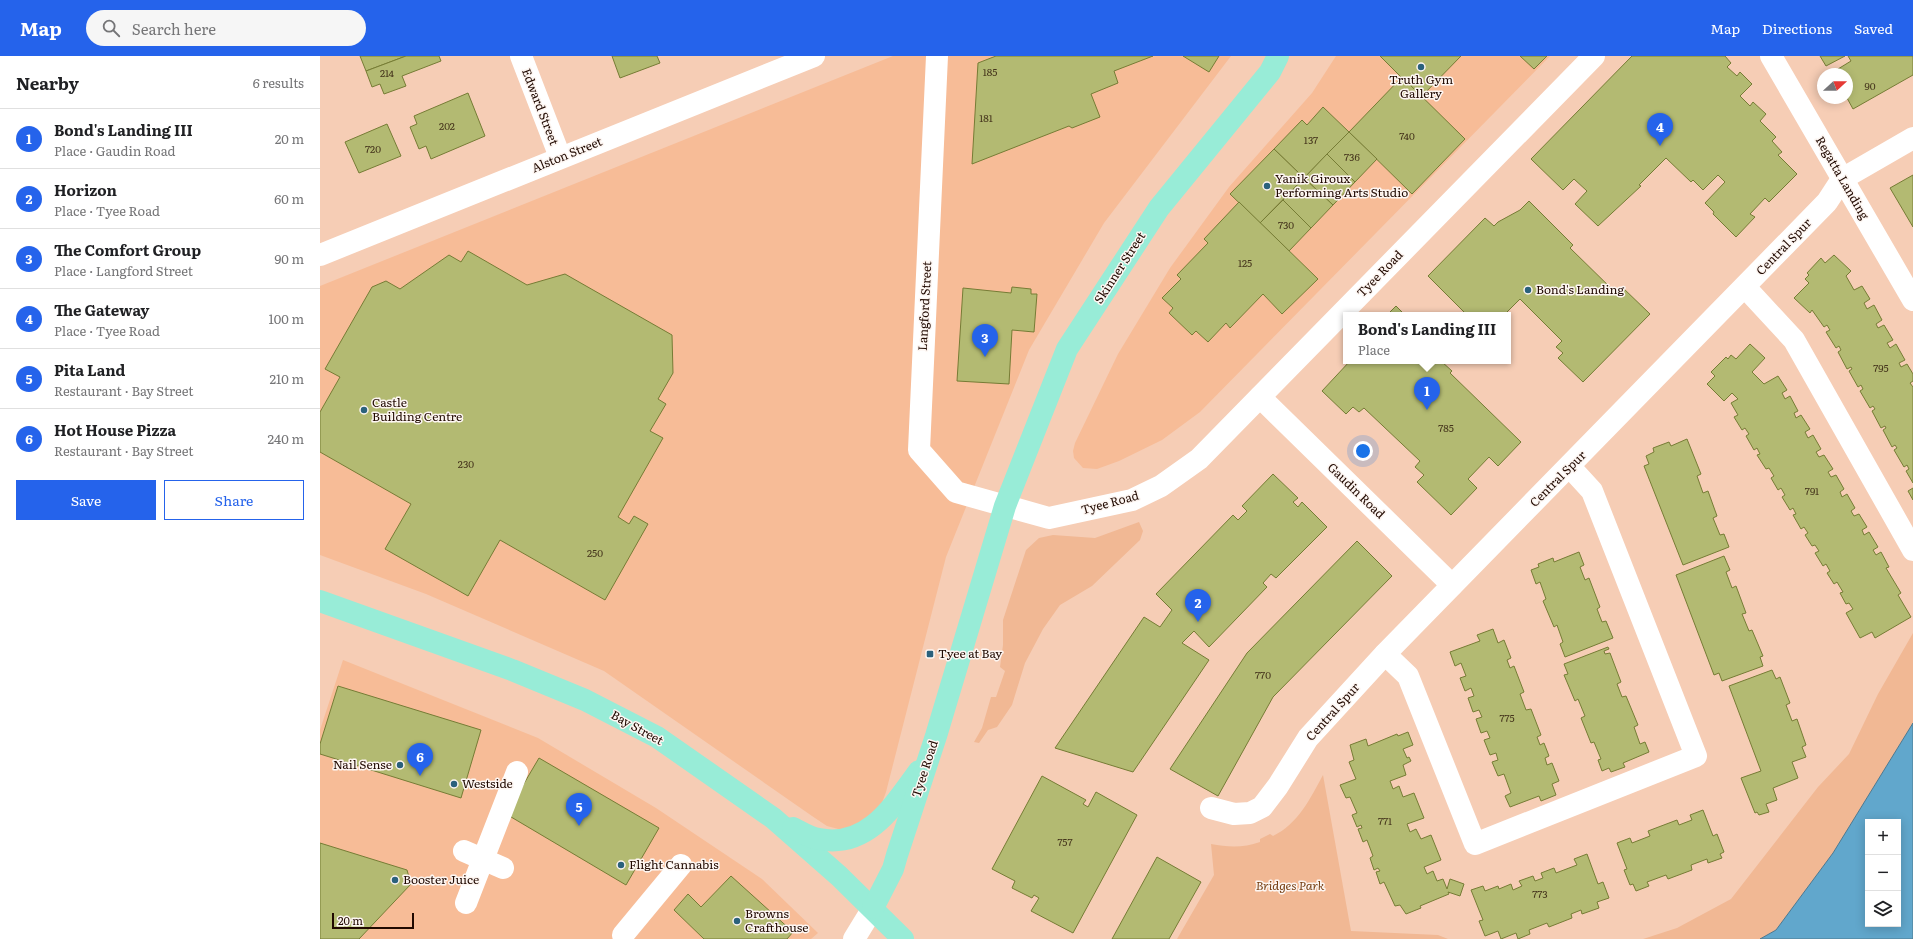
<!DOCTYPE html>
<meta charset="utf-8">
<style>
:root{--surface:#fff;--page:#f6f6f6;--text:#202124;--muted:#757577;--line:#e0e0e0;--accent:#2563eb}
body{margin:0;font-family:Literata,serif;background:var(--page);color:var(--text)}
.controls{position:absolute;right:12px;bottom:12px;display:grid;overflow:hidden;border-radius:0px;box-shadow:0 2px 10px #0003}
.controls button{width:36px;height:36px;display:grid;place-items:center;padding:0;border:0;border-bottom:1px solid var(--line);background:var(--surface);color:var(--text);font:20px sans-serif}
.compass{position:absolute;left:1497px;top:12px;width:36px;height:36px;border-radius:50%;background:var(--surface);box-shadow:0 2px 10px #0003;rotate:69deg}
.scale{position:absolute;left:12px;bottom:10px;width:82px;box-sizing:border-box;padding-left:4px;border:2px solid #200900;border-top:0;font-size:11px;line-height:14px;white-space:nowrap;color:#200900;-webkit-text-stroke:3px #fdf6f2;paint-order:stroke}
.you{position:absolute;left:1043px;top:395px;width:14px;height:14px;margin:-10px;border:3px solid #fff;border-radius:50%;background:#1a73e8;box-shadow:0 0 0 6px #1a73e833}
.badge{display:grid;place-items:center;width:26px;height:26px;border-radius:50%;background:var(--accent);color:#fff;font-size:13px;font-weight:700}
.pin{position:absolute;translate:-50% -33px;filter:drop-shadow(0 1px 2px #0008)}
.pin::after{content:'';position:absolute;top:21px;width:14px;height:12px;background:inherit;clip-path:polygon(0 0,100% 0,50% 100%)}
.popup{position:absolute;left:1023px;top:256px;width:168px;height:52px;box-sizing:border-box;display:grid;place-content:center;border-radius:0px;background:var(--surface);filter:drop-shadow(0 1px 3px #0005);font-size:13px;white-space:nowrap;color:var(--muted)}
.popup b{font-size:15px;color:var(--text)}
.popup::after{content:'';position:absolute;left:50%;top:100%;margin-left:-8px;border:8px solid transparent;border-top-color:var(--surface)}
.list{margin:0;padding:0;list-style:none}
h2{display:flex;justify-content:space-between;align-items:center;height:52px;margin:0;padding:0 16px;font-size:17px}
h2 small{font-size:13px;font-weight:400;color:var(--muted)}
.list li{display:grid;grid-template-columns:26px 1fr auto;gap:12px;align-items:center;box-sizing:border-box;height:60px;padding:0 16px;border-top:1px solid var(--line)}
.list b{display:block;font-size:15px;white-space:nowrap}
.list p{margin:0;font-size:13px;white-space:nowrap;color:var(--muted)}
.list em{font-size:13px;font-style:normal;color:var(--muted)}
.actions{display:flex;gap:8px;padding:12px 16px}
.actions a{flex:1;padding:9px 0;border:1px solid var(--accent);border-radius:0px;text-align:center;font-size:14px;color:var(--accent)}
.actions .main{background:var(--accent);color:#fff}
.icon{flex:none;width:22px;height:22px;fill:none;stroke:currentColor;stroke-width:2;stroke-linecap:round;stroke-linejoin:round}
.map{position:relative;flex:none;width:1593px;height:883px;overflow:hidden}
header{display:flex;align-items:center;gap:24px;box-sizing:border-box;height:56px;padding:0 20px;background:var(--accent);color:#fff}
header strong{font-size:19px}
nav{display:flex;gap:22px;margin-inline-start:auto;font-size:14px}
.search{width:280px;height:36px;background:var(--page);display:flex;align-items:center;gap:10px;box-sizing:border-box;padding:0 14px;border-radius:22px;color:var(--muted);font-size:15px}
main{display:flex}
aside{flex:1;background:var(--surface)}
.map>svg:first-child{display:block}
</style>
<header>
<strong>Map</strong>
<div class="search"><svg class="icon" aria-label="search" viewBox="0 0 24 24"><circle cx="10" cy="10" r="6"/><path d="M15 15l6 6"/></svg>Search here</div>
<nav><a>Map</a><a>Directions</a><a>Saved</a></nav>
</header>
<main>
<aside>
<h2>Nearby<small>6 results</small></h2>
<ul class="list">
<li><span class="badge">1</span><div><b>Bond's Landing III</b><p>Place · Gaudin Road</p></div><em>20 m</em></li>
<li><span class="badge">2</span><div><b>Horizon</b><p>Place · Tyee Road</p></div><em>60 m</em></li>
<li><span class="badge">3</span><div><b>The Comfort Group</b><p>Place · Langford Street</p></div><em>90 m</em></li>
<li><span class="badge">4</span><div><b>The Gateway</b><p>Place · Tyee Road</p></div><em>100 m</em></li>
<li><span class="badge">5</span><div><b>Pita Land</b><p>Restaurant · Bay Street</p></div><em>210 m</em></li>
<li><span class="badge">6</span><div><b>Hot House Pizza</b><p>Restaurant · Bay Street</p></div><em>240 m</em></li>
</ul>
<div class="actions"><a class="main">Save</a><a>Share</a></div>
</aside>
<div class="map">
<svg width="1593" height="883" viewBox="0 0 1593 883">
<rect width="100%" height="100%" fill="#f6cdb5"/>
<g fill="#f7bc97">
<path d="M573,0h338l-127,167 -75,127 -83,207 -60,235 -6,16 -10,11 -28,11 -15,-4 -15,-10 -208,-145 -178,-77 -106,-39v-269z"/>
<path d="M1016,0h214l-350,356 -38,28 -43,21 -22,8 -14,-1 -9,-10 -1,-7 2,-8 43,-89 52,-86 59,-81 83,-94z"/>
<path d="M23,604l195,78 118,70 106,71 56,54 -7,6h-491v-209z"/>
</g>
<g fill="#f1b894">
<path d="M819,466l4,9 -3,9 -48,46 -32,19 -17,24 -18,34 -13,42 -15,22 -9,3 -9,13 -5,-1 8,-14 9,-31h5l9,-26 -5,-4 3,-22v-25l23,-70 13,-12 14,-3 42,3z"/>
<path d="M1593,577v90l-80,130 -57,77 -16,9h-117l34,-11 54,-29 87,-112 31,-33 29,-60z"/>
<path d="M1003,719l28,156 87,4 10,4h-271l37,-64 -3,-31c17,3 32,4 49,-2v-3l10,-5 3,2c25,-12 37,-37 50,-61z"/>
</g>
<path fill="#61a7cc" stroke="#4e788f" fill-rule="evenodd" d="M1593,667v216h-153l16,-9 57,-77zM1548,766h30v102h-30z"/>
<g fill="#b3ba72" stroke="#767c35">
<path d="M40,0h46l-40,15z"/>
<path d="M86,0h33l2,5 -39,15 4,10 -22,8 -4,-10 -8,3 -6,-16z"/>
<path d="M292,0h45l3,7 -40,15z"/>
<path d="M676,0h157l-39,15 4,12 -27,11 9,23 -28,11 -3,-2 -97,38 6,-101z"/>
<path d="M863,0h36l-10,16z"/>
<path d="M1060,0h81l-40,41z"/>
<path d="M1200,0h27l-13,13z"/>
<path d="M1312,0h93l6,7 -4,4 10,9 3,-4 12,12 -12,12 10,10 3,-4 13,12 -6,7 16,16 -4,4 10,11 -4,3 19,19 -28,28 -4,-4 -15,16 5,3 -19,20 -23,-23 1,-2 -9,-9 20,-21 -7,-7 -15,15 -10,-10 -2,2 -25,-24 -27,27 2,1 -43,40 -23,-22 12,-13 -13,-12 -11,11 -32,-31z"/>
<path d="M1500,0h25l-19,10z"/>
<path d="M1528,0h65v19l-60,34 -6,-11v-24h-7l-2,-5 13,-8z"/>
<path d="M1082,21l63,62 -53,55 -63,-62z"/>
<path d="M148,37l17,43 -54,23 -5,-13 -7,3 -9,-22 7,-3 -3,-8z"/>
<path d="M1003,51l26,25 -45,46 -30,-29 28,-29 5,5z"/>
<path d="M67,68l14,32 -42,17 -14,-31z"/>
<path d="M1029,76l28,27 -22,23 -28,-28z"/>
<path d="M954,93l30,29 -44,45 -30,-29z"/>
<path d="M1007,98l28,28 -22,23 -29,-27z"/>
<path d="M1593,119v52l-23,-39z"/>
<path d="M984,122l29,27 -22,23 -28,-28z"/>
<path d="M963,144l28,28 -22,23 -29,-28z"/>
<path d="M1209,145l44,44 -3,3 46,45 6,-6 28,27 -67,68 -25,-24 5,-5 -7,-6 6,-6 -42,-42 -16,16h-37l-39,-39 57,-58 9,8 4,-4 22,-12z"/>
<path d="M919,146l79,77 -36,35 -19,-20 -33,34 -4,-5 -18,19 -12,-11 -4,4 -23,-22 4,-5 -11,-10 19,-19 -4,-4 31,-32 -4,-4z"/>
<path d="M148,195l59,34 38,-11 107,61 1,38 -15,26 8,5 -16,27 13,7 -45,79 11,7 5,-8 14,8 -43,76 -105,-60 -32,56 -83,-47 26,-45 -91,-52v-40l20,-35 -15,-8 47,-82 14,-6 14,8 49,-34 12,7z"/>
<path d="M1514,199l17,16 -5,5 8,14 8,-4 8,13 -6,4 3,6 7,-4 8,15 -6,4 2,4 6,-3 9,15 -6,3 3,5 6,-4 9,16 -6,3 2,4 6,-3 6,10v7l-3,2 3,4v96l-7,-12 3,-2 -2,-4 -3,2 -10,-17 3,-2 -2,-3 -3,2 -9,-17 3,-2 -1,-2 -4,2 -9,-17 3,-2 -2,-3 -3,2 -10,-17 3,-2 -2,-4 -3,2 -9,-16 3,-2 -1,-2 -4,2 -9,-17 3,-2 -2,-4 -3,2 -10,-16 4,-2 -3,-5 -3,2 -12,-17 -2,3 -16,-15 15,-15 -4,-4 4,-4 -2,-2 14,-15 4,5z"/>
<path d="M692,231l19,2v5h6l-3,38 -22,-2 -3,54 -52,-3 6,-93 48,5z"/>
<path d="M1076,250l9,9h-18z"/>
<path d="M1430,288l15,14 -13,14 12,12 14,-8 9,14 -5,3 3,6 5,-3 8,15 -4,2 2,5 5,-3 9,14 -5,3 3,6 5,-3 8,14 -5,3 3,5 5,-2 9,14 -5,3 3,5 5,-2 8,14 -4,3 2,5 5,-3 8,14 -4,3 3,5 5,-2 8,13 -5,3 2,5 5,-3 9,15 -5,3 3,5 5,-3 8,15 -3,1 15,25 -3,2 13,22 -36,21 -3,-6 -12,6 -14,-25 7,-4 -4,-6 -3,1 -6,-11 3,-1 -6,-10 -3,2 -7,-11 3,-2 -4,-7 -3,2 -8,-13 4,-2 -4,-6 -3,1 -7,-11 3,-2 -4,-6 -3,2 -8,-14 3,-1 -3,-6 -3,2 -8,-13 3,-2 -4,-7 -3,2 -7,-12 3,-2 -5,-8 -3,1 -9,-14 3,-1 -3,-6 -3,2 -8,-14 3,-2 -4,-6 -3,2 -8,-13 4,-2 -7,-12 7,-4 -6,-6 -8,8 -17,-17 8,-8 -4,-4 15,-15 2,2 3,-4 5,4z"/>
<path d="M1030,305h91l11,10 -2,2 71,69 -23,24 -9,-9 -21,22 9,9 -26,27 -34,-33 7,-7 -9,-8 5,-6 -56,-53 -5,4 -6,-5 -7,7 -24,-23z"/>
<path d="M1367,383l14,35 -4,2 6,17 5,-2 9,25 -4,2 7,17 4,-1 5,13 -46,18 -39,-99 5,-2 -3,-8 8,-4 -1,-4 16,-6 2,4z"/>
<path d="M953,418l25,24 -5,4 5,5 4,-5 25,25 -51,51 -5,-4 -8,9 4,4 -58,60 -15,-16 -12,12 27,17 -76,112 -78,-24 89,-131 16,10 12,-17 -16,-16 77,-79 5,5 9,-9 -5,-5z"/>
<path d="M1593,432v12l-5,-9z"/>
<path d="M1037,485l35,35 -119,121 -55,99 -48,-27 77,-116z"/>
<path d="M1259,496l5,13 -4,2 5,13 4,-2 11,29 -3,2 5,13 4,-1 7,17 -48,19 -5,-13 3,-2 -6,-17 -3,2 -11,-26 3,-2 -6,-17 -4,2 -5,-14 8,-3 -1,-3 15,-6 1,4z"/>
<path d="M1404,500l6,14 -4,2 6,16 4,-2 10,27 -4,1 7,17 3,-1 11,26 -3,1 3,9 -41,15 -3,-8 -5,2 -38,-100z"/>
<path d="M1173,573l5,14 6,-3 7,18 -4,2 3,8 4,-2 10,26 -4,2 6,16 5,-1 10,26 -4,2 3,8 4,-2 5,13 -4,2 2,7 5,-2 7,18 -7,3 4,11 -15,6 -2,-5 -29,11 -5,-11 6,-3 -7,-19 -6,2 -6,-14 6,-2 -2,-7 -6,2 -6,-15 6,-2 -3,-7 -6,2 -5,-14 6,-2 -3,-7 -6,2 -5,-14 6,-2 -3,-8 -6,3 -5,-13 6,-2 -5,-13 -6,3 -5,-14 30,-11 -3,-6z"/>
<path d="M1288,591l1,2 -5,2 1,3 5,-1 11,29 -4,2 5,13 4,-1 12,29 -4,2 6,17 5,-2 4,10 -26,11 2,4 -14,5 -2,-4 -7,3 -4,-11 3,-1 -7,-17 -3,1 -10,-25 4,-2 -7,-17 -3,2 -11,-26 4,-1 -4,-10z"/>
<path d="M1452,614l4,9 4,-2 10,26 -4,2 6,16 5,-2 9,26 -4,2 4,10 -14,5 6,16 -25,10 4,12 -11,4 3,8 -10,3 -2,-3 -2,1 -14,-35 20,-7 -32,-85z"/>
<path d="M18,630l143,44 -20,68 -141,-44v-10z"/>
<path d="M1088,676l5,13 -10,4 4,9 2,-1 2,4 -8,4 3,10 -16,6 3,8 6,-3 4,11 11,-4 10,25 -17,6 3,8 6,-3 5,10 10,-4 10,25 -17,7 3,7 6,-3 4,10 6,-2 4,10 3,-10 14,5 -4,12 -12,-4 1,2 -29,12 1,2 -15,6 -6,-9 -5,1 -11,-24 -4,2 -4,-12 4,-1 -2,-3 -4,2 -4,-12 3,-2 -6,-16 -4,2 -5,-13 4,-1 -1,-3 -4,2 -5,-12 5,-2 -7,-16 -4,1 -6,-13 16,-6 -7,-17 5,-2 -4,-15 16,-6 2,7 29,-12 1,2z"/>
<path d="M219,702l120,70 -33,57 -120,-71z"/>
<path d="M722,720l44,24 -3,4 5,3 8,-15 41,23 -64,118 -42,-22 8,-13 -5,-3 -2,3 -20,-10 3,-7 -23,-12z"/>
<path d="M1383,754l10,26 4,-2 7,18 -4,2 2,4 -14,5 -1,-4 -16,6 1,5 -24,9 -2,-4 -19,7 2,4 -13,5 -3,-7 -3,1 -6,-15 3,-1 -10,-26 13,-5 2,5 18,-7 -2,-5 29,-11 2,5 13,-5 -2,-5z"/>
<path d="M0,787l87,27 4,14 -52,55h-39z"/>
<path d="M1267,798l11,30 5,-2 6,16 -12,4 2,6 -17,6 -1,-4 -10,4 1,4 -23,9 -2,-4 -18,7 1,4 -12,5 -2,-6 -15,6 -3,-8 -13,5 -6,-15 4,-1 -12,-30 12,-4 2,5 13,-5 1,3 12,-5 2,6 9,-4 -3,-5 14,-5 2,5 8,-3 -2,-5 13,-5 2,5 21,-8 -3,-6z"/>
<path d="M837,801l44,25 -32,57h-57z"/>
<path d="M411,820l62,56 -6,7h-83l-30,-29 14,-16 13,13z"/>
</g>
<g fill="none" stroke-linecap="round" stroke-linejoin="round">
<g stroke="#fff" stroke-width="22">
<path d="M201,0l39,101"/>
<path d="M617,0l-18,394 37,42 93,26 83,-18 29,-14 38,-27 395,-403"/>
<path d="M1451,0l142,244"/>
<path d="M0,199l494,-199"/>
<path d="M1425,231l49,53 119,210"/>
<path d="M940,341l192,188"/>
<path d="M1065,598l23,22 67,168 221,-88 -104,-265 -22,-24"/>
<path d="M891,752l23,6 16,-1 12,-6 16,-21 30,-48 77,-84 442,-452 15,-23 71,-41"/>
<path d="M144,795l39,17"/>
<path d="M146,847l51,-131"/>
<path d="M303,879l58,-70"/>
<path d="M534,883l19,-31"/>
</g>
<g stroke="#98ecd7" stroke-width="22">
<path d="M0,545l192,69 73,30 72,37 116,81 66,58 64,63"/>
<path d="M473,772c8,4 17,10 26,11 49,10 75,-34 100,-68"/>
<path d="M553,852l20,-39 4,-14 39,-119 69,-230 62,-157 92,-141 111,-136 8,-16"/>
</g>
</g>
<g fill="#2b617c" stroke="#fdf6f2" stroke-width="1.5">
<circle cx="1101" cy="11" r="4"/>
<circle cx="947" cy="130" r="4"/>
<circle cx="1208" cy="234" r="4"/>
<circle cx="44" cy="354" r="4"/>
<rect x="606" y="594" width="8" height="8" rx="2"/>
<circle cx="80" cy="709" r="4"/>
<circle cx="134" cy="728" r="4"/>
<circle cx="301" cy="809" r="4"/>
<circle cx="75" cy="824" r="4"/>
<circle cx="417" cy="865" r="4"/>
</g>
<g text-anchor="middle" stroke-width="3" stroke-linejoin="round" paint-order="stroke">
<g font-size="10" fill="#45351c">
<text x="670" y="20">185</text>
<text x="67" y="21">214</text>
<text x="1550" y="34">90</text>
<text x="666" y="66">181</text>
<text x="127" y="74">202</text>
<text x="1087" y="84">740</text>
<text x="991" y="88">137</text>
<text x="53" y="97">720</text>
<text x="1032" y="105">736</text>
<text x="966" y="173">730</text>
<text x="925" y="211">125</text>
<text x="1561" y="316">795</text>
<text x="1126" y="376">785</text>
<text x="146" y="412">230</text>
<text x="1492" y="439">791</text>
<text x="275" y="501">250</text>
<text x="943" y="623">770</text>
<text x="1187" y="666">775</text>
<text x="1065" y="769">771</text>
<text x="745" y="790">757</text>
<text x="1220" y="842">773</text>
</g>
<g font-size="12" fill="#200900" stroke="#fdf6f2" text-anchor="start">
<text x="1101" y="28" text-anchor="middle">Truth Gym<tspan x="1101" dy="14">Gallery</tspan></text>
<text x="955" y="127">Yanik Giroux<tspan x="955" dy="14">Performing Arts Studio</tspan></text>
<text x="1216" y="238">Bond's Landing</text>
<text x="52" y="351">Castle<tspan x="52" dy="14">Building Centre</tspan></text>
<text x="618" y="602">Tyee at Bay</text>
<text x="72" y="713" text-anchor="end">Nail Sense</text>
<text x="142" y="732">Westside</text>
<text x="309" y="813">Flight Cannabis</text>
<text x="83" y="828">Booster Juice</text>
<text x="425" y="862">Browns<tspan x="425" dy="14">Crafthouse</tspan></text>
</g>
<g font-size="12" fill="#200900" stroke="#fdf6f2">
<text transform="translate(220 51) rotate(69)" y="4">Edward Street</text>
<text transform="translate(247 99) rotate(-22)" y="4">Alston Street</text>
<text transform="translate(1522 122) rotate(60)" y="4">Regatta Landing</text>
<text transform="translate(1464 191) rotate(-46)" y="4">Central Spur</text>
<text transform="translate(800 212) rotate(-57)" y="4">Skinner Street</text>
<text transform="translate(1060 218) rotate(-46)" y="4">Tyee Road</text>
<text transform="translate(605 250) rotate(-87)" y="4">Langford Street</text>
<text transform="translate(1238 423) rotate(-45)" y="4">Central Spur</text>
<text transform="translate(1036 435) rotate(44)" y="4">Gaudin Road</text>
<text transform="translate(790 447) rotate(-15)" y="4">Tyee Road</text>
<text transform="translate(1013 656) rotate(-48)" y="4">Central Spur</text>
<text transform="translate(317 672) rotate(29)" y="4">Bay Street</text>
<text transform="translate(605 713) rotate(-72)" y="4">Tyee Road</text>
</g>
<g font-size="12" font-style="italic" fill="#753d11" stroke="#fdf6f2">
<text x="970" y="834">Bridges Park</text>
</g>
</g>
</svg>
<div class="controls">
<button>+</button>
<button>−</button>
<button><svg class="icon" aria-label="layers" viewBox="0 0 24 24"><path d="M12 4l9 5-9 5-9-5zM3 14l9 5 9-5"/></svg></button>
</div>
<svg class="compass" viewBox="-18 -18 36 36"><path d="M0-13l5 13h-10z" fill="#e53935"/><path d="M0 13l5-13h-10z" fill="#757577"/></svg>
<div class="scale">20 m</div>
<div class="you"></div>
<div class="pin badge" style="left:1107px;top:354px">1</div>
<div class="popup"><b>Bond's Landing III</b>Place</div>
<div class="pin badge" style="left:878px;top:566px">2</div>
<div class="pin badge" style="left:665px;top:301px">3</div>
<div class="pin badge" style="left:1340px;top:90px">4</div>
<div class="pin badge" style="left:259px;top:770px">5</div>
<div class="pin badge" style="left:100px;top:720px">6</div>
</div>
</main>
